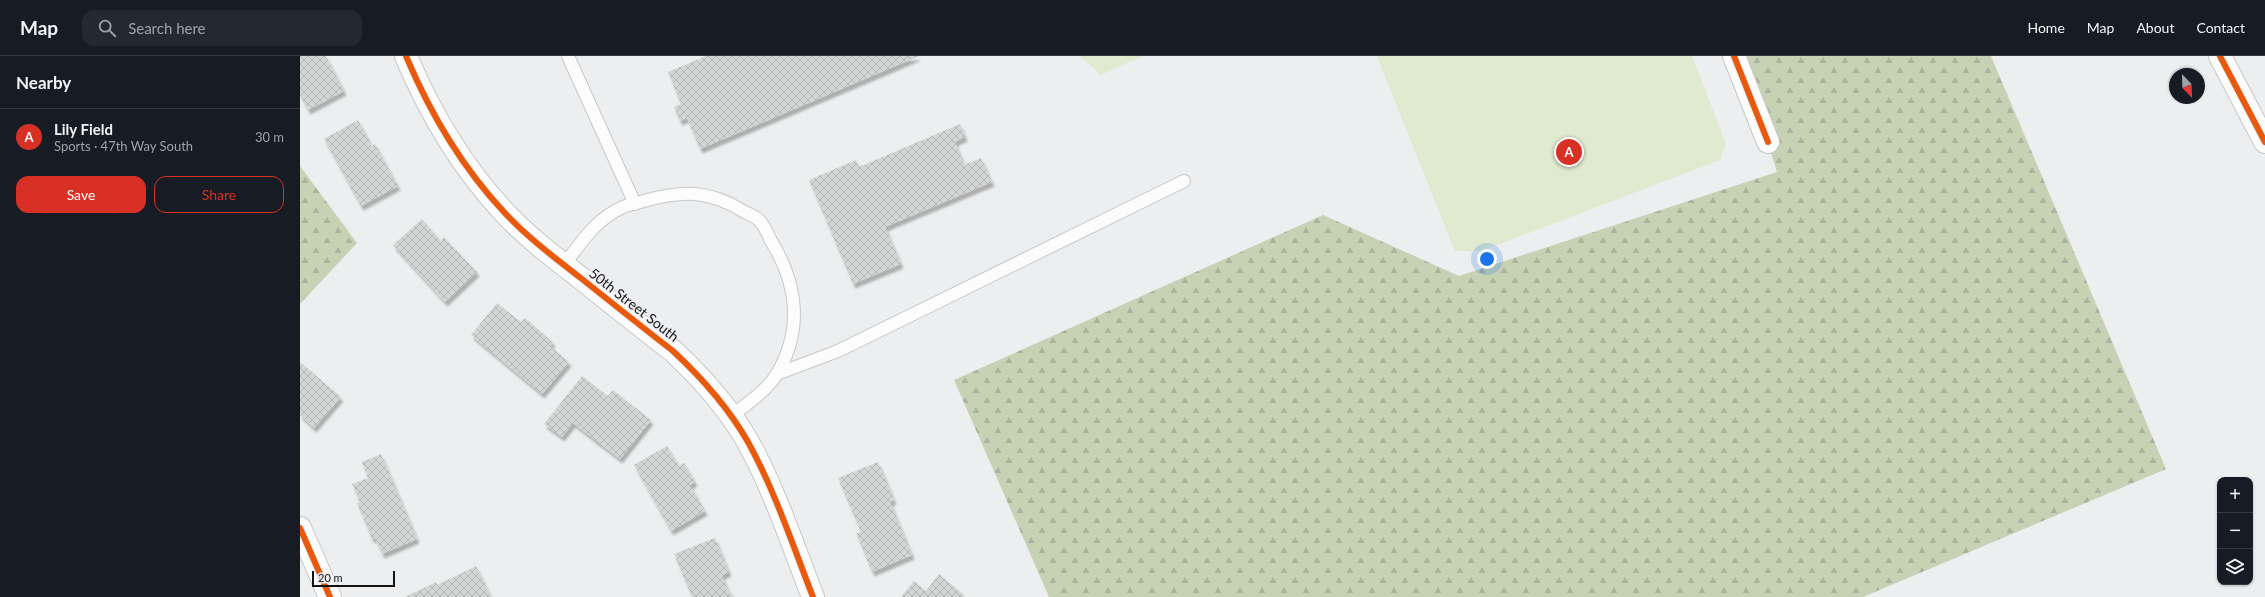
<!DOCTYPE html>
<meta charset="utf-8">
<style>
:root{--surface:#171b24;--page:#242831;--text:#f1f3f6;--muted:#9ea1a6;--line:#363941;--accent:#d93025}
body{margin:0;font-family:Lato,sans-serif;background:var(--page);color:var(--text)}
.controls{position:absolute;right:12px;bottom:12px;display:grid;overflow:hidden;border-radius:8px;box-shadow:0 1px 3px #0004}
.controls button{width:36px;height:36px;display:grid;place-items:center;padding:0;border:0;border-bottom:1px solid var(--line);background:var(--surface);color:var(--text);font:20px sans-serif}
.compass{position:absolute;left:1869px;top:12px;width:36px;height:36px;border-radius:50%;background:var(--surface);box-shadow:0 1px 3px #0004;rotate:157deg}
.scale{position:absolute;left:12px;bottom:10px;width:83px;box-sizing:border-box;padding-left:4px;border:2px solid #131314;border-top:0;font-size:11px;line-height:14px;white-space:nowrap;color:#131314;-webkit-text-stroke:3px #ecedf0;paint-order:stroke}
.you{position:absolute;left:1187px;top:203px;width:14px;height:14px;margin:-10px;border:3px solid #fff;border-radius:50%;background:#1a73e8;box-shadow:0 0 0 6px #1a73e833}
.badge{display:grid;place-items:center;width:26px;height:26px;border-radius:50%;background:var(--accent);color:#fff;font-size:13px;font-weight:700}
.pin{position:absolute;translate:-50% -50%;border:2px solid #fff;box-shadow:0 1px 4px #0006}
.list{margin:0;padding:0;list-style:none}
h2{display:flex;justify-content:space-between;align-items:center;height:52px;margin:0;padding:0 16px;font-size:17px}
h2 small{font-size:13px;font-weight:400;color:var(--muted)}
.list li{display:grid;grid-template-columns:26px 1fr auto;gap:12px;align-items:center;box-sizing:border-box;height:56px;padding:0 16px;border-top:1px solid var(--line)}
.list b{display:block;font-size:15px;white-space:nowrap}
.list p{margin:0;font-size:13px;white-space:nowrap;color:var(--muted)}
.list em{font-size:13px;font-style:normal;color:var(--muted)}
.actions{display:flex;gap:8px;padding:12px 16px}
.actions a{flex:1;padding:9px 0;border:1px solid var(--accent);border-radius:12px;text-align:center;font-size:14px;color:var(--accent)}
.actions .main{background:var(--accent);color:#fff}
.icon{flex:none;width:22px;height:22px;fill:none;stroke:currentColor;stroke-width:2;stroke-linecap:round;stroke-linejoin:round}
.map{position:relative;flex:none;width:1965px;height:541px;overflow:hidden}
header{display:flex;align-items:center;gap:24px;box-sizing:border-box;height:56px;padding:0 20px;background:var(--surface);border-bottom:1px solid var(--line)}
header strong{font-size:19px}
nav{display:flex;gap:22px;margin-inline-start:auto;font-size:14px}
.search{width:280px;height:36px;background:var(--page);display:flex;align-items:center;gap:10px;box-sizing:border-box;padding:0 14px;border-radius:12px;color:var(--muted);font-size:15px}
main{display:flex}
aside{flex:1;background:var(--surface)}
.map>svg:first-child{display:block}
</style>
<header>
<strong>Map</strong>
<div class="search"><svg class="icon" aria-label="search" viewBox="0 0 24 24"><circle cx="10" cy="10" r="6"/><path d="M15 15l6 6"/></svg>Search here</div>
<nav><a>Home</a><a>Map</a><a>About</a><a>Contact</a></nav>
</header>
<main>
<aside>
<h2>Nearby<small></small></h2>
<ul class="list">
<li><span class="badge">A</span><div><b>Lily Field</b><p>Sports · 47th Way South</p></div><em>30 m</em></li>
</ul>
<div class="actions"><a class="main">Save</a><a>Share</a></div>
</aside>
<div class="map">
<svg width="1965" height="541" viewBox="0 0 1965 541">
<defs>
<pattern id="forest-firs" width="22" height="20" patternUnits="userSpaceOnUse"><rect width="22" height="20" fill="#c7d2b5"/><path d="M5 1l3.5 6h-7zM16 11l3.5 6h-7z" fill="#aab39b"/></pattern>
<pattern id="building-cross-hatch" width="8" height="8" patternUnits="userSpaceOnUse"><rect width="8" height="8" fill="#d4d6d6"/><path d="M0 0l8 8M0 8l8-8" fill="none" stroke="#b5b7b7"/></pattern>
<filter id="shadow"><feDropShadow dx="2.5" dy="4.5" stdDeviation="1" flood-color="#0004"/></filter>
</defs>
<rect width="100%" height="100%" fill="#edeeef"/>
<g fill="url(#forest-firs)">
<path d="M1441,0h250l175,413 -303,128h-814l-95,-217 369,-165 136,61 318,-104z"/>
<path d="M0,110l57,77 -57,61z"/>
</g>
<g fill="#dfeace">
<path d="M780,0h62l-41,19z"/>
<path d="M1077,0h315l34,88 -6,16 -239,91h-26z"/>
</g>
<g fill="url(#building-cross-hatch)" filter="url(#shadow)">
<path d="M0,0h26l18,35 -36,19 -8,-15z"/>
<path d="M406,0h213l-219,93 -13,-31 -7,3 -6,-14 7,-3 -13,-32z"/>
<path d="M58,64l14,26 3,-2 23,42 -37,20 -37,-67z"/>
<path d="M660,68l5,13 -10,5 9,23 17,-7 11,24 -107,45 16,37 -48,20 -44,-104 47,-20 3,7z"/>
<path d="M122,163l19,22 3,-4 33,35 -32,30 -52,-57z"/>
<path d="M197,247l24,19 4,-4 28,24 -3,4 19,16 -27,32 -71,-59z"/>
<path d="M0,306l41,35 -27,31 -14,-13z"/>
<path d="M282,320l26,20 5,-6 38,30 -31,39 -47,-36 -11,14 -18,-13z"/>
<path d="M367,390l12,20 5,-3 11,19 -5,3 15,26 -34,20 -37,-66z"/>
<path d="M81,398l36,85 -35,15 -7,-16 -3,1 -15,-36 3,-1 -8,-18 16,-6 -6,-16z"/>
<path d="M578,406l16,38 -4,2 22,53 -40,17 -16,-39 5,-1 -23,-54z"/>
<path d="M415,482l14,34 -7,3 7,19 3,-1 2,4h-42l-18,-43z"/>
<path d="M176,510l15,31h-86l31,-15 1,3z"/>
<path d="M639,518l25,21 -1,2h-62l13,-16 12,10z"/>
</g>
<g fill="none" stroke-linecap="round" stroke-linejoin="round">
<g stroke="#c6c8c8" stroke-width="14">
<g id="lane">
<path d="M268,0l67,148"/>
<path d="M264,209c16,-21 32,-46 57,-57 7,-4 16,-5 23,-7 38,-11 65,-11 99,10 5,3 12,5 16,9 5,5 9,14 12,21 26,42 32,87 7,131 -10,18 -31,32 -47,44"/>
<path d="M477,318l61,-23 346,-170"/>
</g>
</g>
<g stroke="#c6c8c8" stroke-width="24">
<g id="street">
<path d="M106,0c24,57 55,110 98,156 23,25 51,46 78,67 30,24 60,48 91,72 29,27 55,56 75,91 27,49 45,104 65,155"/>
<path d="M1434,0l34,86"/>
<path d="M1920,0l45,86"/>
<path d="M0,472l30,69"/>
</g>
</g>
<use href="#lane" stroke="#fcfcfd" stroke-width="12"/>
<use href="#street" stroke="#fcfcfd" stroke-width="22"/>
<g stroke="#ecedf0" stroke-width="8">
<g id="cycleway">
<path d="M106,0c24,57 55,110 98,156 23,25 51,46 78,67 30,24 60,48 91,72 29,27 55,56 75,91 27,49 45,104 65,155"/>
<path d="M1434,0l34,86"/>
<path d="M1920,0l45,86"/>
<path d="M0,472l30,69"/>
</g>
</g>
<use href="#cycleway" stroke="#e8590c" stroke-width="6"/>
</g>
<g text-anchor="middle" stroke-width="3" stroke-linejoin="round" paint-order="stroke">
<g font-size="14" fill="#131314" stroke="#ecedf0">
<text transform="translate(334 249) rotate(38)" y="5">50th Street South</text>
</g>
</g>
</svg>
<div class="controls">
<button>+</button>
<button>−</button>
<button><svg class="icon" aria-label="layers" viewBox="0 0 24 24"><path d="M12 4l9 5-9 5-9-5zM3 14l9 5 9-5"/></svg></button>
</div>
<svg class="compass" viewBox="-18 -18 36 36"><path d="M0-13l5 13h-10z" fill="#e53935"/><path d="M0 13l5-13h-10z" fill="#9ea1a6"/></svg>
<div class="scale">20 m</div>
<div class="you"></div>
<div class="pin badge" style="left:1269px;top:96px">A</div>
</div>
</main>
